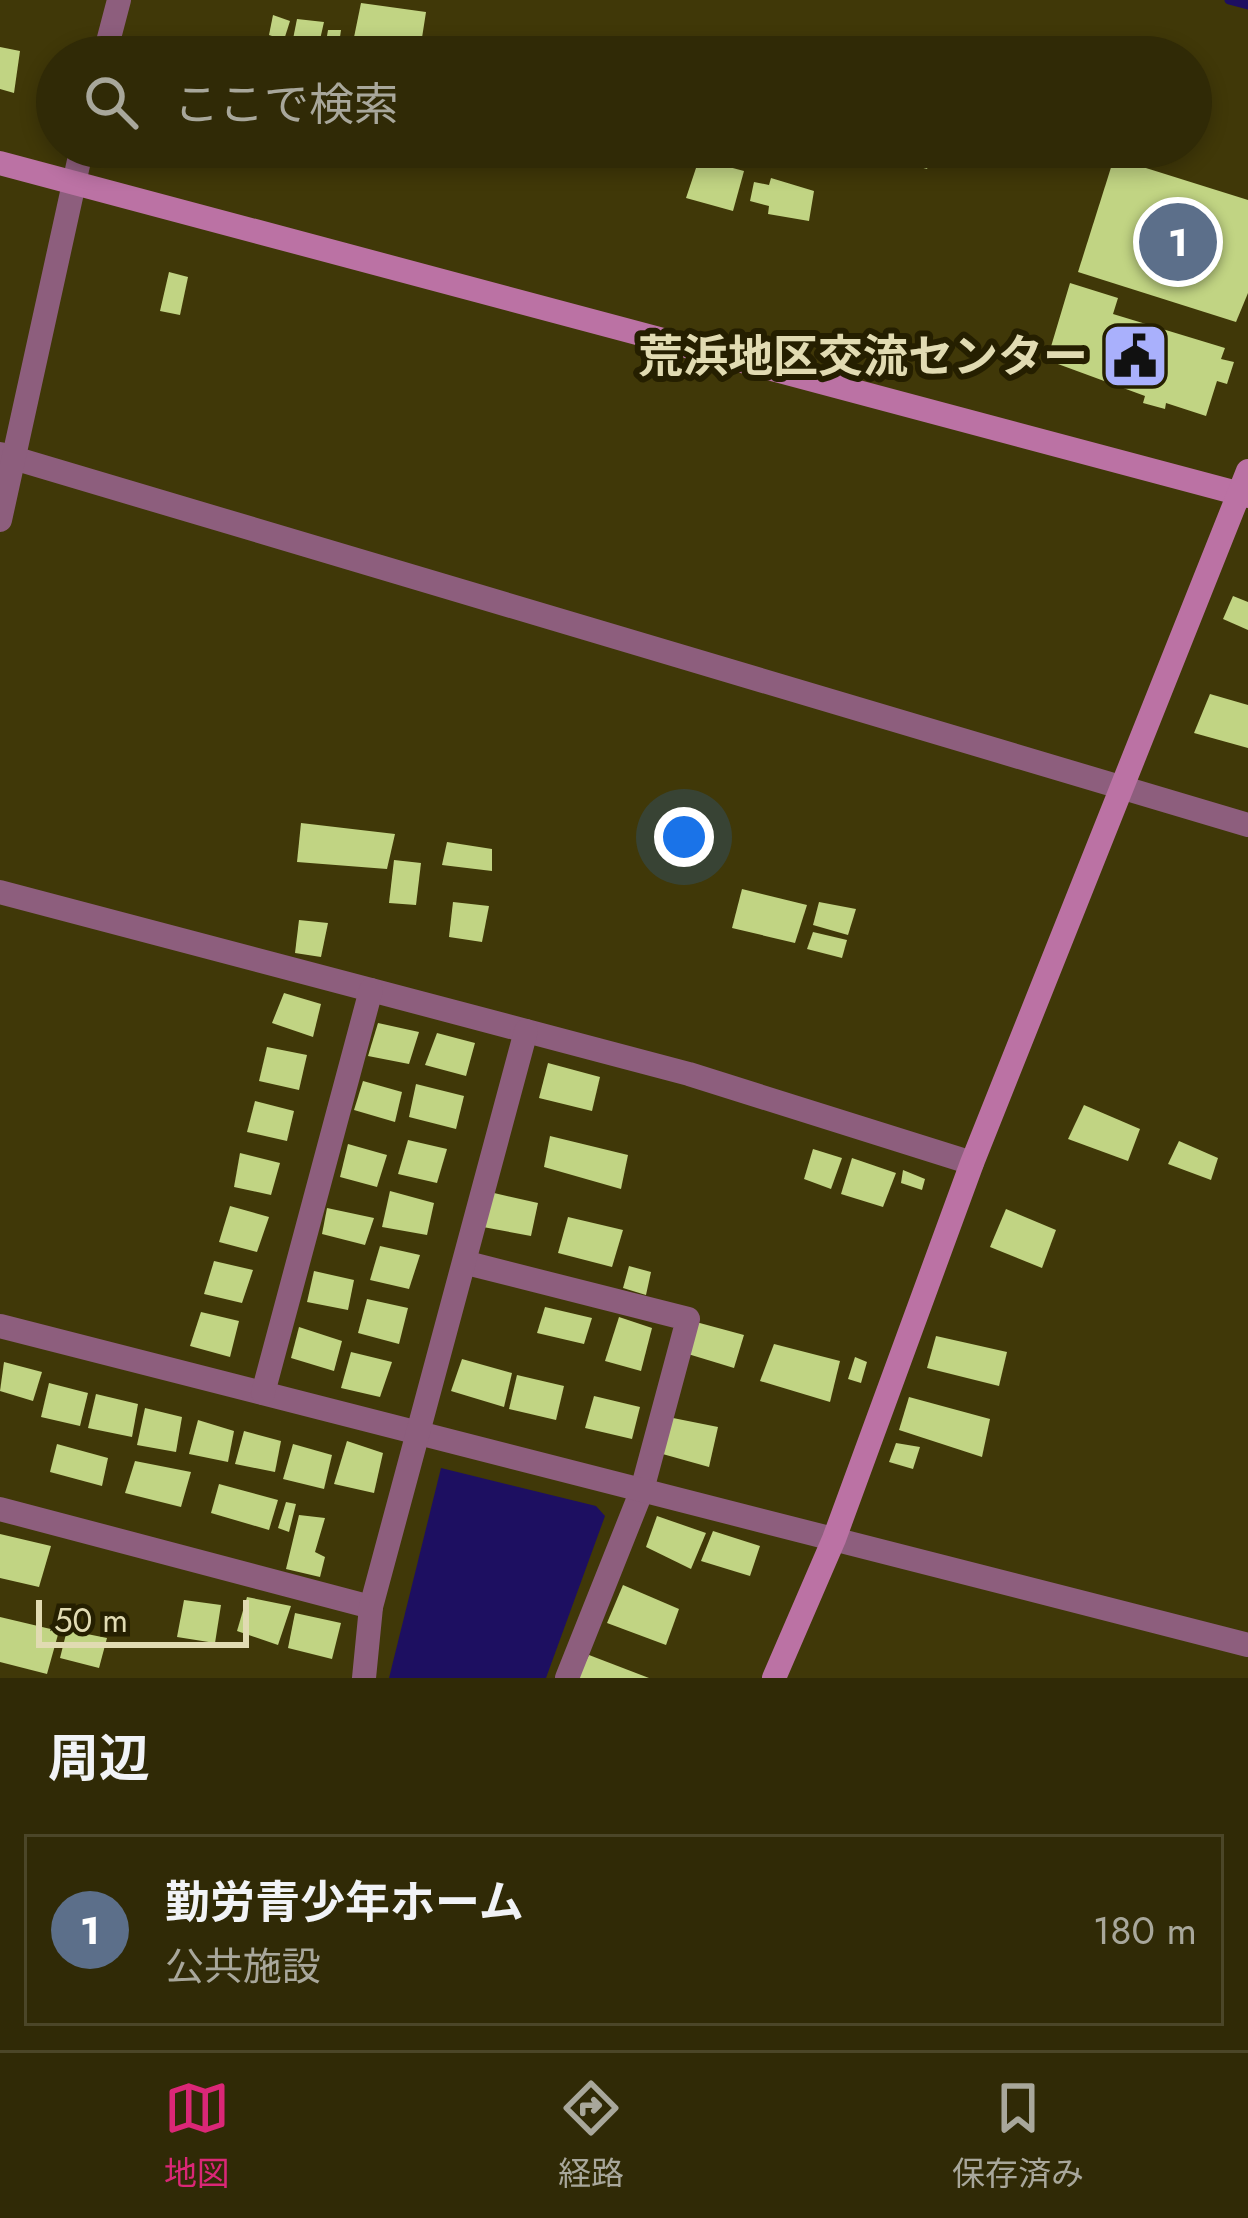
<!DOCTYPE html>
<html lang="ja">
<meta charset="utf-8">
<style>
:root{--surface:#302a06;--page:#383210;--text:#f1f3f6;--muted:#a8a79b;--line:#4b4628;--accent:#db2777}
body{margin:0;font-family:Jost,"Noto Sans JP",sans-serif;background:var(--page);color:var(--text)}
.scale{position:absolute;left:36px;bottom:30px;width:213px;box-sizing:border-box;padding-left:12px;border:6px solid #e1dbb2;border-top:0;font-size:33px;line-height:42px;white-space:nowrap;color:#e1dbb2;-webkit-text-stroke:9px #251f00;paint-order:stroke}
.you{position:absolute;left:684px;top:837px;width:42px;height:42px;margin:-30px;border:9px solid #fff;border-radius:50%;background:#1a73e8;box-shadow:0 0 0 18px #1a73e833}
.badge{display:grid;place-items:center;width:78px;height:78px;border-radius:50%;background:var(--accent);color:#fff;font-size:39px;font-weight:700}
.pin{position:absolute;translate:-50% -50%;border:6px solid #fff;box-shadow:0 3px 12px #0006}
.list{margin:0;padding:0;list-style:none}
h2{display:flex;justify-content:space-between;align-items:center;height:156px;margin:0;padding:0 48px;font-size:51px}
h2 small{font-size:39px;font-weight:400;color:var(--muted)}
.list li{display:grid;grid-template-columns:78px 1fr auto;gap:36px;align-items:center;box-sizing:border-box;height:192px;margin:0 24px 24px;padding:0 24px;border:3px solid var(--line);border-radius:0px}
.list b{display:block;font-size:45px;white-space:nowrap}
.list p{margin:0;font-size:39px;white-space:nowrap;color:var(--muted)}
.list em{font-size:39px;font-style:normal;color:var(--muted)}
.icon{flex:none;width:66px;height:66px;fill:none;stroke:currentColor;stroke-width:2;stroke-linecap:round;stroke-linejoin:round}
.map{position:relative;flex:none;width:1248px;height:1678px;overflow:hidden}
.search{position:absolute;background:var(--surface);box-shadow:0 6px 18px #0003;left:36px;right:36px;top:36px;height:132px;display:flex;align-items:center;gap:30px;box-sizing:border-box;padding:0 42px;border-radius:66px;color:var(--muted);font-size:45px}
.sheet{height:372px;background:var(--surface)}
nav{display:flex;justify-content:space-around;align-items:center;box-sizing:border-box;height:168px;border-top:3px solid var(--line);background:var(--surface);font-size:33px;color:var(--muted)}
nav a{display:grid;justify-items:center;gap:6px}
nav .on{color:var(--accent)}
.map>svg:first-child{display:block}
</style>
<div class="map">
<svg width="1248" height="1678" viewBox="0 0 1248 1678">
<rect width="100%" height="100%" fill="#403808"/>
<path fill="#1d0f61" d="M441,1468l155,38 9,10 -59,162h-157z"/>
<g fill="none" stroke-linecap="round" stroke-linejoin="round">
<path stroke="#1d0f61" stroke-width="9" d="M1229,0l19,5"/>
</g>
<g fill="#c1d483">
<path d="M361,3l65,9 -7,45 -67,-10z"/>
<path d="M273,15l17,6 -6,19 -15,-5z"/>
<path d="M297,19l27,3 -5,22 -26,-5z"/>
<path d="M328,30h13l-3,21 -13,-3z"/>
<path d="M228,44l35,12v1h-40z"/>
<path d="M0,47l20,4 -6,42 -14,-4z"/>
<path d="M869,147h67l-9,22 -60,-17z"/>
<path d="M1114,158l134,42v93l-12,29 -158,-50z"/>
<path d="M699,159l45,12 -11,40 -47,-13z"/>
<path d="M771,178l43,13 -5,30 -41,-7 1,-8 -19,-5 4,-19 15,3z"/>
<path d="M169,272l19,5 -8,38 -20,-4z"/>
<path d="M1070,283l48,15 -5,16 112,34 -4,11 13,3 -7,22 -10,-3 -11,35 -40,-13 -1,6 -22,-6 2,-7 -98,-36z"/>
<path d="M1233,596l15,6v28l-25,-11z"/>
<path d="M1210,694l38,11v43l-54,-15z"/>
<path d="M301,823l94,11 -8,35 -90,-7z"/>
<path d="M447,842l45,7v22l-50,-6z"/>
<path d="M394,860l27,3 -5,42 -27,-2z"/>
<path d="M742,889l65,16 -12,38 -63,-15z"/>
<path d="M453,902l36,4 -7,36 -33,-5z"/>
<path d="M819,902l37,7 -8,26 -35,-10z"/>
<path d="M299,920l29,3 -7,34 -26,-4z"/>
<path d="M813,932l34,8 -5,18 -35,-9z"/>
<path d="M284,993l37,11 -8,33 -41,-14z"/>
<path d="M378,1023l41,9 -10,32 -41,-8z"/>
<path d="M437,1033l38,10 -9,33 -41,-11z"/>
<path d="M267,1047l40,8 -8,35 -40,-9z"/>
<path d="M548,1063l52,14 -8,34 -53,-13z"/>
<path d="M363,1081l39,11 -7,30 -41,-12z"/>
<path d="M416,1084l48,12 -8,33 -47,-12z"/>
<path d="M255,1101l39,10 -7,30 -40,-9z"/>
<path d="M1084,1105l56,24 -12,32 -60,-22z"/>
<path d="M550,1136l78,19 -7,34 -77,-22z"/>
<path d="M408,1140l39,9 -10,34 -39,-9z"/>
<path d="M1179,1141l39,17 -7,22 -43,-16z"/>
<path d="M348,1144l39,11 -10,32 -37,-10z"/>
<path d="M813,1149l29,9 -11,31 -27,-10z"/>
<path d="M240,1153l40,10 -9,32 -37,-8z"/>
<path d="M852,1158l44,15 -13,34 -42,-13z"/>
<path d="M903,1170l22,9 -3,11 -21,-7z"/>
<path d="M390,1191l44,12 -7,32 -45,-8z"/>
<path d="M494,1193l44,10 -7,33 -48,-9z"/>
<path d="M230,1206l39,11 -12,35 -38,-10z"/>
<path d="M327,1208l47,10 -9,27 -43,-11z"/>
<path d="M1006,1209l50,21 -14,38 -52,-21z"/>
<path d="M568,1217l55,13 -11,37 -54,-14z"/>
<path d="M380,1246l40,9 -11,34 -39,-9z"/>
<path d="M214,1261l39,9 -11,33 -38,-9z"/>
<path d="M629,1266l22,6 -5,23 -23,-7z"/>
<path d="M314,1271l40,9 -6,30 -41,-8z"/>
<path d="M367,1299l41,9 -9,36 -41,-11z"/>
<path d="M545,1307l47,11 -8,26 -47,-11z"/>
<path d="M201,1312l38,9 -9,36 -40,-11z"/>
<path d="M619,1317l33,11 -11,43 -36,-10z"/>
<path d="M696,1322l48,13 -10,33 -46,-14z"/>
<path d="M299,1327l43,14 -8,30 -43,-13z"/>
<path d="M936,1336l71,16 -8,34 -72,-18z"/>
<path d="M774,1344l66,17 -10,41 -70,-21z"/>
<path d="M351,1352l41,10 -12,35 -39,-9z"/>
<path d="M855,1357l12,5 -6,21 -13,-4z"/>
<path d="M462,1359l50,14 -8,34 -53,-16z"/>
<path d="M4,1362l38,10 -9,29 -33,-10z"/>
<path d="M517,1375l47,11 -8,34 -47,-11z"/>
<path d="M49,1383l39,10 -8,33 -39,-9z"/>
<path d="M96,1394l42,10 -6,33 -44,-9z"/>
<path d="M594,1396l46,11 -8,32 -47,-11z"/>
<path d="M909,1397l81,22 -8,38 -83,-27z"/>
<path d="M145,1408l37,9 -6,35 -39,-7z"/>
<path d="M668,1417l50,10 -9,40 -50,-14z"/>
<path d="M198,1420l36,11 -6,31 -39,-8z"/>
<path d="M244,1431l37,10 -6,31 -40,-8z"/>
<path d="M347,1441l36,12 -9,40 -40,-9z"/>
<path d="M896,1443l24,4 -7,22 -24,-7z"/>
<path d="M57,1444l51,14 -6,28 -52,-14z"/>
<path d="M293,1444l39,11 -8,34 -41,-10z"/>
<path d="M135,1461l56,11 -10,35 -56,-14z"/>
<path d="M219,1484l59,16 -9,30 -58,-17z"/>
<path d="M286,1502l10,2 -7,28 -11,-4z"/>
<path d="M299,1515l26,3 -10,34 10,5 -5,20 -34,-8z"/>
<path d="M657,1516l49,17 -15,36 -45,-22z"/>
<path d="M713,1531l47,15 -10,30 -49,-15z"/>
<path d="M0,1534l51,12 -12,41 -39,-9z"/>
<path d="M623,1585l56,24 -13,36 -59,-22z"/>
<path d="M247,1597l44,9 -13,39 -41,-14z"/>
<path d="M184,1600l37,5 -6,38 -38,-6z"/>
<path d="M295,1613l46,10 -9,36 -44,-11z"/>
<path d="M0,1617l59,14 -12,43 -47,-12z"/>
<path d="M67,1630l40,8 -8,30 -39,-10z"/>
<path d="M589,1655l60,23h-72z"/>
</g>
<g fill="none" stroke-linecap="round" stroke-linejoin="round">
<g stroke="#8d5e7d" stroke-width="24">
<path d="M104,57l15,-57"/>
<path d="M0,454l1248,371"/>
<path d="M0,520l82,-373"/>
<path d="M0,892l689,182 283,89"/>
<path d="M467,1263l221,56 -46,171 -75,188"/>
<path d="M0,1326l1248,319"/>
<path d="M263,1393l108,-403"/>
<path d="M0,1509l371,98"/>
<path d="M364,1678l7,-71 155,-576"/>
</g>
<g stroke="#bb72a4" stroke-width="24">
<path d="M0,163l1248,333"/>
<path d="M774,1678l60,-139 138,-376 276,-692"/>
</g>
</g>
<defs>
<g id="civic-square" transform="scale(3.45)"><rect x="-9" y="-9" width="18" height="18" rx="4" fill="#a9b0fc" stroke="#251f00"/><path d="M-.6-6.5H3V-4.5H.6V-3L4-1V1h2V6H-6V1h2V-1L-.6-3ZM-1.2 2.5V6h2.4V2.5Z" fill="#111"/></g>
</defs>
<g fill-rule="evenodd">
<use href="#civic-square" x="1135" y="356"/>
</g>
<g text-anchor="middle" stroke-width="12" stroke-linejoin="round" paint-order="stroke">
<g font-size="45" font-weight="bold" fill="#e1dbb2" stroke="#251f00" text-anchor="end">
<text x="1088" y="372">荒浜地区交流センター</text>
</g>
</g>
</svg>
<div class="scale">50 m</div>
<div class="you"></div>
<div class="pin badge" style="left:1178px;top:242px;background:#5c6f8a">1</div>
<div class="search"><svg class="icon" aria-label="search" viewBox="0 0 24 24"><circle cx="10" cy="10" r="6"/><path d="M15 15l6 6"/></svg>ここで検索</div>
</div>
<section class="sheet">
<h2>周辺<small></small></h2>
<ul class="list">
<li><span class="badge" style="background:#5c6f8a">1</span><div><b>勤労青少年ホーム</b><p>公共施設</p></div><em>180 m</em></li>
</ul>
</section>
<nav>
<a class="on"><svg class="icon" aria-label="map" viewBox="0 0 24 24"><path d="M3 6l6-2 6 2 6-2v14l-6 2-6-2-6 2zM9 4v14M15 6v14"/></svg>地図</a>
<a><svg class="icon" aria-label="directions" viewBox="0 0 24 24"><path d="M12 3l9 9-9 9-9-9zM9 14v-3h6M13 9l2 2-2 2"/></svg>経路</a>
<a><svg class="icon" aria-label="saved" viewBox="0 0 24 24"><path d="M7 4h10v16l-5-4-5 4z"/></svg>保存済み</a>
</nav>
